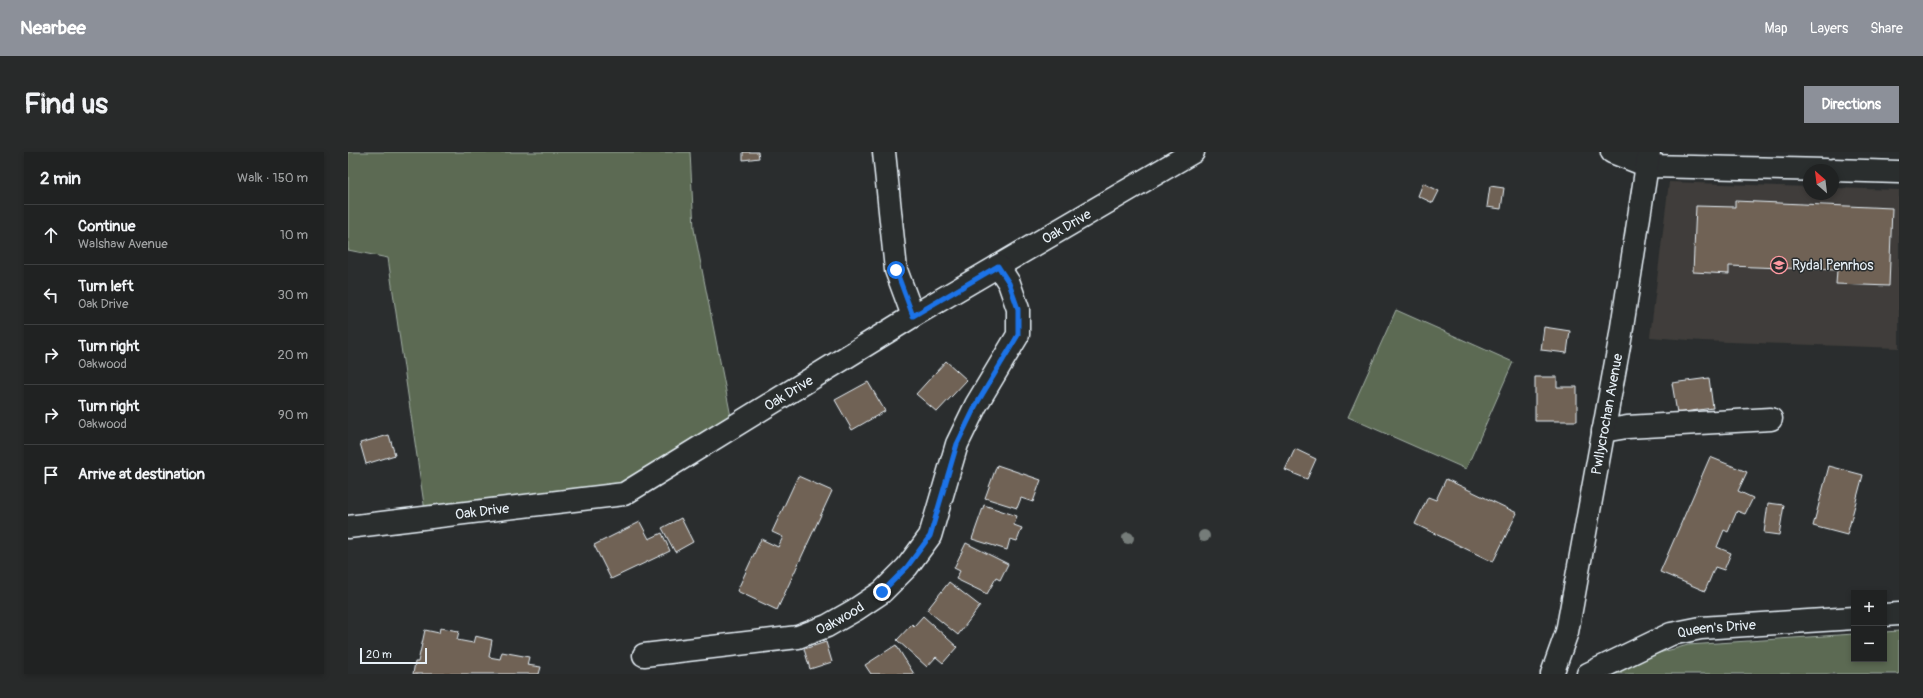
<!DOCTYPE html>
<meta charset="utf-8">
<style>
:root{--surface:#202222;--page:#282a2a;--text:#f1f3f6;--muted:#a2a4a5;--line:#3d3f40;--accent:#8c9099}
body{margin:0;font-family:Pangolin,sans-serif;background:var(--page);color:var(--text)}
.controls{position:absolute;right:12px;bottom:12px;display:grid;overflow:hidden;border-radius:0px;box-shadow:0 2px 6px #0003}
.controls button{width:36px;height:36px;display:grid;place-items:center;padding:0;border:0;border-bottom:1px solid var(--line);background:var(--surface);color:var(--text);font:20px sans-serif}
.compass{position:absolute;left:1455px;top:12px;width:36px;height:36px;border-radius:50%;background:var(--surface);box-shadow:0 2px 6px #0003;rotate:332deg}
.scale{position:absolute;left:12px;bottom:10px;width:67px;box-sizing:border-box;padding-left:4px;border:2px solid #e8f1f8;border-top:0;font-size:11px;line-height:14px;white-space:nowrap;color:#e8f1f8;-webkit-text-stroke:3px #2a2d2e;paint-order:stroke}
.stop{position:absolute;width:12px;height:12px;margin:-9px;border:3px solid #1a73e8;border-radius:50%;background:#fff}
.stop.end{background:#1a73e8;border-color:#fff;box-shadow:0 1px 4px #0008}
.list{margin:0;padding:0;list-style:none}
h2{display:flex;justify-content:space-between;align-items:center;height:52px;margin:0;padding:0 16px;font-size:17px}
h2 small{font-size:13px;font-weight:400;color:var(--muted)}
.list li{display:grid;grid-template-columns:26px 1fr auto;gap:12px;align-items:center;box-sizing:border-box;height:60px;padding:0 16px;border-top:1px solid var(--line)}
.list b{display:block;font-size:15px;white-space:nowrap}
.list p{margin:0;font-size:13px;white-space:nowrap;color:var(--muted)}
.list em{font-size:13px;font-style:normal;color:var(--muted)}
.icon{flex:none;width:22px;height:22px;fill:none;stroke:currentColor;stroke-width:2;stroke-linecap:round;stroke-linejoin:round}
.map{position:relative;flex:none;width:1551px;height:522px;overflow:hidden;border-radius:0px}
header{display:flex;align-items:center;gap:24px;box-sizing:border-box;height:56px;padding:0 20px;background:var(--accent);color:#fff}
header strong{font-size:19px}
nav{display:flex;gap:22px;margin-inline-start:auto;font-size:14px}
.intro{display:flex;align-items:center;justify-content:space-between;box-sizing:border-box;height:96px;padding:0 24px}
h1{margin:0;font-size:28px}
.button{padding:10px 18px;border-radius:0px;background:var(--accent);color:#fff;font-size:14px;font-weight:700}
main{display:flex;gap:24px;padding:0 24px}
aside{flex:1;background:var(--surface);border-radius:0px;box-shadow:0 2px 6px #0003}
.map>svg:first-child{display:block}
</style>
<header>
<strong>Nearbee</strong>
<nav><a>Map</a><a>Layers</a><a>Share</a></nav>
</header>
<div class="intro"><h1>Find us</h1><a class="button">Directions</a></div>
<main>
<aside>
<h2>2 min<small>Walk · 150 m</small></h2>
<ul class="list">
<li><svg class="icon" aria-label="ahead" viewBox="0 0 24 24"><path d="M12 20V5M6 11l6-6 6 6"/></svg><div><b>Continue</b><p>Walshaw Avenue</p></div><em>10 m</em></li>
<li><svg class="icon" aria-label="left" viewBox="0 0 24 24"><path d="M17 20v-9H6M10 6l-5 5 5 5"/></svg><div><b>Turn left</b><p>Oak Drive</p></div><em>30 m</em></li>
<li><svg class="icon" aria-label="right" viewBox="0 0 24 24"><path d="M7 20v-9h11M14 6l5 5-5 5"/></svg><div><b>Turn right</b><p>Oakwood</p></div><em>20 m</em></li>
<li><svg class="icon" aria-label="right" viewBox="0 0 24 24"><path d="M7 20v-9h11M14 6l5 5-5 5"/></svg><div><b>Turn right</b><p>Oakwood</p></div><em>90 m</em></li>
<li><svg class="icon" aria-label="arrive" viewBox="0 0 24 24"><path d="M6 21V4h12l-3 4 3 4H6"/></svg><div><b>Arrive at destination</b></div></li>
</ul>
</aside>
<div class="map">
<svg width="1551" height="522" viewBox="0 0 1551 522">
<rect width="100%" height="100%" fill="#2a2d2e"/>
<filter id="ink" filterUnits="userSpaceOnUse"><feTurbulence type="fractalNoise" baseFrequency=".025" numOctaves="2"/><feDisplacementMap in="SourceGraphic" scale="8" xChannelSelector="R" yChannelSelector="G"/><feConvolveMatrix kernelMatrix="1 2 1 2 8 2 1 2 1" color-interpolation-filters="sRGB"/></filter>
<g filter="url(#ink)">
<path fill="#3f3d3a" d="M1321,30l140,5v7h24v-6l66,2v158l-197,-7 -52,-4z"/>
<g fill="#5b6a52" stroke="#a2aea5">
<path d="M0,0h342l4,77 39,198 -109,67 -198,24 -38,-260 -40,-8z"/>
<path d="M1048,158l117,52 -47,107 -118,-52z"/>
<path d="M1551,479v43h-285l34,-18 40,-11 166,-11v25h30v-27z"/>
</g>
<g fill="#6f6255" stroke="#e8f1f8">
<path d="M395,0h15l1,6 -16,2z"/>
<path d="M1075,31l16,8 -6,12 -15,-7z"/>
<path d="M1142,34l14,2 -3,21 -14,-2z"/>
<path d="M1387,49l157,7 -3,78 -53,-2 1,-14 -108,-4v8l-36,-2 3,-66 39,1z"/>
<path d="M1196,175l26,4 -3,22 -26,-3z"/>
<path d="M598,209l21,19 -30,32 -21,-18z"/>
<path d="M1187,225h22v10h20v34h-42z"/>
<path d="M1361,226l4,30 -36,5 -5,-30z"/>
<path d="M520,230l17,29 -33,19 -17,-30z"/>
<path d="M41,283l6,20 -29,9 -6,-21z"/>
<path d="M947,297l21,10 -9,20 -22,-9z"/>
<path d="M1362,305l37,15 -9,19 15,7 -8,16 -8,-3 -9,21 -4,-2 -7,17 14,6 -7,17 -9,-3 -10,24 -45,-19z"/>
<path d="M649,313l44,15 -8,22 -12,-4 -4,10 -32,-10z"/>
<path d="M1481,314l34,9 -16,60 -34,-9z"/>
<path d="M450,324l34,15 -55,119 -40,-19 24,-52 17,8 5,-10 -11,-5z"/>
<path d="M1098,327l71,34 -24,49 -78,-38 13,-27 8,3z"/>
<path d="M1420,351l16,2 -5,30 -15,-2z"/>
<path d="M636,353l33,11 -3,9 8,3 -5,13 -7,-2 -3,11 -35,-11z"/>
<path d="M333,366l12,24 -18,10 -13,-24z"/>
<path d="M292,370l9,17 13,-6 8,18 -59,28 -17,-34z"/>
<path d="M618,391l42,21 -8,16 -4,-2 -9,16 -31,-15 4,-8 -6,-3z"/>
<path d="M601,430l31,24 -22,29 -31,-25z"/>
<path d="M575,464l34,31 -14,16 -7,-6 -9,10 -30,-27 15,-16 2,2z"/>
<path d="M92,476l19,3 -2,9 16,3 2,-7 17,4 -3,17 11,2 2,-7 27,5 -2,8 14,2 -2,7h-126l2,-12h3l7,-32 14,3z"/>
<path d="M478,490l6,20 -22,7 -6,-20z"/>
<path d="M548,493l18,29h-43l-6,-9z"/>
</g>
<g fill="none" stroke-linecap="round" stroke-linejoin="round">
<g stroke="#e8f1f8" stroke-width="25">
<g id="minor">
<path d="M536,0l12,118 17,46"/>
<path d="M1264,0l36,14 178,4"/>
<path d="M1485,18l66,2"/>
<path d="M1255,279l24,-4 144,-8"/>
<path id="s1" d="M0,375l276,-33 289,-178 280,-164"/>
<path d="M1536,463l15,-1"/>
<path id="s2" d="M296,503l154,-18 29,-11 28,-16 27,-18 25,-25 23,-31 27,-92 19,-39 42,-70v-26l-9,-26 -11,-17"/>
<path id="s3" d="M1204,522l15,-42 53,-292 29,-188"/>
<path id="s4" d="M1240,522l83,-40 30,-6 153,-10"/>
</g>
</g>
<use href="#minor" stroke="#2a2d2e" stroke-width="22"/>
</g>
<g fill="#747b79">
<circle cx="856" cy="384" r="6"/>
<circle cx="780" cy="386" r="6"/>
</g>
</g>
<g fill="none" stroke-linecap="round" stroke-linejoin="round" filter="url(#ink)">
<path stroke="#1a73e8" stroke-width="5" d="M534,440l25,-25 23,-31 27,-92 19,-39 42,-70v-26l-9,-26 -11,-17 -85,50 -17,-46"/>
</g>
<defs>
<g id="school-ring" transform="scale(0.9)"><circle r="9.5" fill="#2a2d2e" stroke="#ff9aa2" stroke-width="1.5"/><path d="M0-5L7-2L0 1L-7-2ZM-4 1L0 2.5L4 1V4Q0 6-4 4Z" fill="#ff9aa2"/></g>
</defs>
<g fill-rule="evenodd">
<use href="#school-ring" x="1431" y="113"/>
</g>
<g text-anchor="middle" stroke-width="3" stroke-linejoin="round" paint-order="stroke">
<g font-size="14" fill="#e8f1f8" stroke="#2a2d2e">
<text dy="5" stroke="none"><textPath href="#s1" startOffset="795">Oak Drive</textPath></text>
<text dy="5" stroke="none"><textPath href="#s1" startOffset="471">Oak Drive</textPath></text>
<text dy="5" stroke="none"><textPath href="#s3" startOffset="266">Pwllycrochan Avenue</textPath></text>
<text dy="5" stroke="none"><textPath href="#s1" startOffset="135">Oak Drive</textPath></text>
<text dy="5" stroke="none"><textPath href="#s2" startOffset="201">Oakwood</textPath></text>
<text dy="5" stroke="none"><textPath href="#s4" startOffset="138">Queen's Drive</textPath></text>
</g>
<g font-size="14" fill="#e8f1f8" stroke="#2a2d2e" text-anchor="start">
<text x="1444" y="118">Rydal Penrhos</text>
</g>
</g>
</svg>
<div class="controls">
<button>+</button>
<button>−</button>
</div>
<svg class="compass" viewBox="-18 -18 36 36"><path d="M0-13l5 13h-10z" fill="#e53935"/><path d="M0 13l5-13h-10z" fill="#a2a4a5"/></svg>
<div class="scale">20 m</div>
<div class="stop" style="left:548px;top:118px"></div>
<div class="stop end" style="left:534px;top:440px"></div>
</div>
</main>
